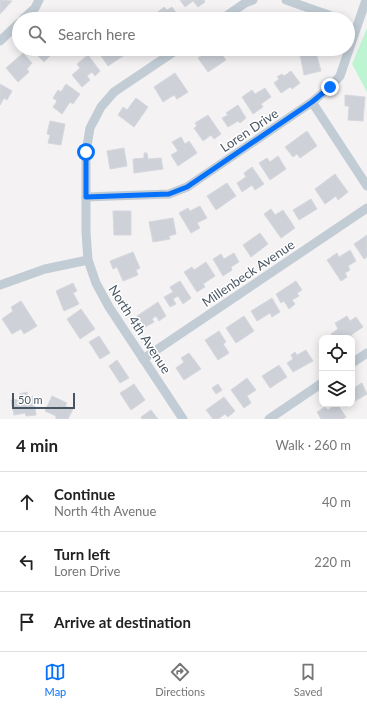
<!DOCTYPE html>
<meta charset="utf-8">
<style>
:root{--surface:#fff;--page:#f2f2f2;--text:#222;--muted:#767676;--line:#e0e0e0;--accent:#0671fa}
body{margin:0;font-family:Lato,sans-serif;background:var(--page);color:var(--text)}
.controls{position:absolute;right:12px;bottom:12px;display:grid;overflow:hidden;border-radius:8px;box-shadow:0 2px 10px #0003}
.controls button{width:36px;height:36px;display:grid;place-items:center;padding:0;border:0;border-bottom:1px solid var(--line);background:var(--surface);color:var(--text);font:20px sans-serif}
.scale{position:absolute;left:12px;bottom:10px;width:63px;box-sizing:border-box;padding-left:4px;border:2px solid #475562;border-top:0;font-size:11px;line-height:14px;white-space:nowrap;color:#475562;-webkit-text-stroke:3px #fff;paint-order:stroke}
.stop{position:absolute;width:12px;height:12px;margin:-9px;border:3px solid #0671fa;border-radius:50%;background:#fff}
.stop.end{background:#0671fa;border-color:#fff;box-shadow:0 1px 4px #0008}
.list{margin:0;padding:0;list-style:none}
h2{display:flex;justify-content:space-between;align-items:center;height:52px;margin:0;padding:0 16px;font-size:17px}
h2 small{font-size:13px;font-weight:400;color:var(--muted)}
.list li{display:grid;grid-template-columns:26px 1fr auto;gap:12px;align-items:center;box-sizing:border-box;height:60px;padding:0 16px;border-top:1px solid var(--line)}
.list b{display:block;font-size:15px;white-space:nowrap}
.list p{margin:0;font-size:13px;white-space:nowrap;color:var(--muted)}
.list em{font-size:13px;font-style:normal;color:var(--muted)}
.icon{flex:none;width:22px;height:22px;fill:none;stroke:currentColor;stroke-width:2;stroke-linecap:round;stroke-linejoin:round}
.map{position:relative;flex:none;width:367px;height:419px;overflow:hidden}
.search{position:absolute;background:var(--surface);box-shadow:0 2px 10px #0003;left:12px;right:12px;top:12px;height:44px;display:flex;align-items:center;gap:10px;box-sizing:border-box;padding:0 14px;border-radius:22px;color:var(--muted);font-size:15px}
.sheet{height:232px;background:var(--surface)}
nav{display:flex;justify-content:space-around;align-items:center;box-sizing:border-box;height:56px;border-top:1px solid var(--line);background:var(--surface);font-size:11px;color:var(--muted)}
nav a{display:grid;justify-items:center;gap:2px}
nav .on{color:var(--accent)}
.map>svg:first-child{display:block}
</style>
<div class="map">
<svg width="367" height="419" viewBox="0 0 367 419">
<rect width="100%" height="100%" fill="#f4f2f2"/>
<path fill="#bdf5d3" d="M367,28v64l-15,-28z"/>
<g fill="#ced1d8" stroke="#d5d8de">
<path d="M0,0l12,1 -12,13z"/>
<path d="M180,0h24l1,2 -7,5 -5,-6 -8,6z"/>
<path d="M164,7l3,3 5,-3 8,11 -25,1 5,-4 -2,-3z"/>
<path d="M31,49h26l-13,13z"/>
<path d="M111,49h15l3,3 -21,14 -7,-10z"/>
<path d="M218,49l8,11 -18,12 -10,-14 8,-5 2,3z"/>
<path d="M229,49h20l-8,5 -2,-3 -6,4z"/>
<path d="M299,49h16l6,22 -17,4z"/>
<path d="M23,53l9,10 -5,6 2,3 -11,10 -12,-14z"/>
<path d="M88,55l12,16 -5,5 -3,-4 -5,4 3,4 -8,7 -10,-12 8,-7 -3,-4z"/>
<path d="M291,71l9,12 -8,6 -2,-2 -9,6 -7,-10 5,-4 -2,-2 5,-3 2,2z"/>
<path d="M175,73l13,19 -11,7 -3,-4 -11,7 -9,-15z"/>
<path d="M0,84l12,7 -5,9 -3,-2 -4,7z"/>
<path d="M66,84l14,10 -7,10 -3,-2 -8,12 -9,-7 4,-6 -4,-3 5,-8 3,2z"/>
<path d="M265,88l6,9 -10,7 2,3 -10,7 -11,-17 10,-7 3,4z"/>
<path d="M345,95l20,2 -2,24 -15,-1 1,-14h-4z"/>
<path d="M136,98l12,9 -14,20 -16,-12 5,-8 4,3z"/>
<path d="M238,105l8,13 -6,5 -2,-2 -10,6 -6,-9 6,-3 -2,-2z"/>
<path d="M208,115l13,19 -7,5 -3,-4 -8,6 -9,-13 3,-2 -2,-3z"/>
<path d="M50,121l15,3 -4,21 -13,-2 2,-8 -3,-1z"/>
<path d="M307,131l10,15 -17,12 -3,-4 -4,3 -8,-10z"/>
<path d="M181,137l4,7 4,-3 8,12 -19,13 -7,-11 7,-4 -6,-9z"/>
<path d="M124,148l3,18 -17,3 -3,-18z"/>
<path d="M144,153h3l1,6 13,-1 2,11 -29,4 -1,-14 11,-1z"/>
<path d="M278,156l8,13 -16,11 -11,-17 8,-5 3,4z"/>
<path d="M252,167l12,17 -9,6 -3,-5 -10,7 -5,-9 9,-6 -2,-4z"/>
<path d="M335,174l13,18 -10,8 -2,-4 -11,8 -10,-15z"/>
<path d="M227,183l9,13 -20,14 -9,-14z"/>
<path d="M311,199l6,10 -18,11 -6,-10z"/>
<path d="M200,206l7,12 -10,5 3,5 -9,5 -12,-20 9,-5 2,3z"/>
<path d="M271,209l4,6 8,-5 12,18 -14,10 -17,-24z"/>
<path d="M113,211h18v24h-17z"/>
<path d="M173,218l3,16 -7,2 1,3 -17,3 -4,-20z"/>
<path d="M260,233l8,11 -17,13 -8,-12z"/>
<path d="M367,235v22l-3,2 -10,-15z"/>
<path d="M350,250l6,11 -8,5 2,4 -5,3 2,4 -6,4 -14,-21 10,-7 2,4z"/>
<path d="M133,252l7,16 -4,2 2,5 -15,6 -6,-14 -4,2 -3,-8z"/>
<path d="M234,253l5,9 -8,5 1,3 -9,6 -10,-17 8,-5 3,5z"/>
<path d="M206,262l9,14 -12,8 2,3 -8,5 -13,-20 8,-5 2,3z"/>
<path d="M180,281l11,17 -8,6 -5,-8 -5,3 3,5 -6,3 -6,-10 9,-5 -3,-5z"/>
<path d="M296,281l6,9 -5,3 2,3 -7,4 3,4 -6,5 -5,-8 -3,2 -5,-9z"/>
<path d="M73,283l4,8 -4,2 6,11 -15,7 -8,-20z"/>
<path d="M272,298l8,14 -8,5 -2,-4 -13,8 -6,-10z"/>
<path d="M21,301l16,25 -13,8 -3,-5 -9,5 -10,-15 11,-8 -2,-4z"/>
<path d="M158,302l8,14 -7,5 -3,-5 -4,3 2,3 -10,6 -7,-12z"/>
<path d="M81,309l14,20 -15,10 -13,-20z"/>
<path d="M244,316l10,15 -18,12 -10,-15z"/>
<path d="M347,316l3,5 6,-4 7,10 -12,8 2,3 -1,1 -19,-1 -2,-4 7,-5 -3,-6z"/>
<path d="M219,331l7,11 -3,2 6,9 -11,7 -13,-20z"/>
<path d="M99,336l11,17 -10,6 -11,-17z"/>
<path d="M306,350l7,11 -20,11 -6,-9 6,-4 -2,-4 4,-3 2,3z"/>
<path d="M189,353l12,16 -17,11 -8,-12 8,-6 -3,-4z"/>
<path d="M117,360l12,18 -9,5 -11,-17z"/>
<path d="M279,365l8,12 -17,11 -8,-12z"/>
<path d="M247,378l9,12 -9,6 4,7 -7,5 -13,-18z"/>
<path d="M362,383l5,11 -15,9v-14z"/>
<path d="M134,384l11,16 -14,10 -11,-17z"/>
<path d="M218,384l4,6 -6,4 -4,-6z"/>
<path d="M27,392l1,5 5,-1 3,19 -10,1 -1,-3 -11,2 -3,-15 9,-1 -1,-5z"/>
<path d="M52,396l15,7 -2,3 8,3 -5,10h-12v-3l-11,-5z"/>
<path d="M224,397l11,14 -7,6 -3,-3 -7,5h-5l-7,-9z"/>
<path d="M337,404l9,13 -3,2h-22l-4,-7 8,-5 3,3z"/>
<path d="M151,410l7,9h-16l-1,-2z"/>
</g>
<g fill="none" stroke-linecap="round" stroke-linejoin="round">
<g stroke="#c2ccd5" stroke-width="9">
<path d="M286,0l54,19"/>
<path d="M23,19l12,-11 4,-8"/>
<path d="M222,19l23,-16 8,-3"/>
<path d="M0,41l19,-18"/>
<path d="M178,49l-64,43 -13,15 -11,21 -4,24v80l2,28 8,23 13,24 74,112"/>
<path d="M312,102l55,84"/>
<path d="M86,197l83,-3 18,-7 125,-85 18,-15 10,-11 26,-76"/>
<path d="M0,285l45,-16 43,-9"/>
<path d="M143,359l224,-151"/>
<path d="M352,363l15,-10"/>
<path d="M269,419l53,-36"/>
</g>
</g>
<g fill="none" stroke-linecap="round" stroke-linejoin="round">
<path stroke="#0671fa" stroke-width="5" d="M86,152v45l83,-3 18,-7 125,-85 18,-15"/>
</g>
<g text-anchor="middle" stroke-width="3" stroke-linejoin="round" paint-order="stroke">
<g font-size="13" fill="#475562" stroke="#fff">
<text transform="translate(249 130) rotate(-34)" y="5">Loren Drive</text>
<text transform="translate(248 273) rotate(-34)" y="5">Millenbeck Avenue</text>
<text transform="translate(140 329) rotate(57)" y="5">North 4th Avenue</text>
</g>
</g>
</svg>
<div class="controls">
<button><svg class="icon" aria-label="locate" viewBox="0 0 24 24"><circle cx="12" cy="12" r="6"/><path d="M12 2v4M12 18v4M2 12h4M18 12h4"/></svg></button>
<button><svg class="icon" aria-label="layers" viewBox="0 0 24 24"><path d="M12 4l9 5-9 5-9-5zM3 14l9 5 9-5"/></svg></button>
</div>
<div class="scale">50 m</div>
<div class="stop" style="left:86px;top:152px"></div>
<div class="stop end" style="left:330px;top:87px"></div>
<div class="search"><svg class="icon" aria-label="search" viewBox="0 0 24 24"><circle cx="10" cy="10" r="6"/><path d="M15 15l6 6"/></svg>Search here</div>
</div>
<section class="sheet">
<h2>4 min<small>Walk · 260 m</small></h2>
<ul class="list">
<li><svg class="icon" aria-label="ahead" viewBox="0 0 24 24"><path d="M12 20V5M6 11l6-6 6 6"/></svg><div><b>Continue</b><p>North 4th Avenue</p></div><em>40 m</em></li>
<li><svg class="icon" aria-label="left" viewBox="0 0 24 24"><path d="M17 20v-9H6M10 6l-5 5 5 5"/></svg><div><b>Turn left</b><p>Loren Drive</p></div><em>220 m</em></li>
<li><svg class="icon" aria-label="arrive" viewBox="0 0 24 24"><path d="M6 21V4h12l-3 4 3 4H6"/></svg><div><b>Arrive at destination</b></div></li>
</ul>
</section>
<nav>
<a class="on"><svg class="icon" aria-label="map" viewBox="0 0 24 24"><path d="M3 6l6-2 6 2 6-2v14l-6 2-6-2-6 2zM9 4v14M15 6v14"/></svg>Map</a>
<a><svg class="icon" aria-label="directions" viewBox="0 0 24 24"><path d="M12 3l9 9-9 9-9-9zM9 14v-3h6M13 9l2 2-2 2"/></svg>Directions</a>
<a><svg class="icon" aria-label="saved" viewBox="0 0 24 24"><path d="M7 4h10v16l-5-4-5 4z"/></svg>Saved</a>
</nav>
